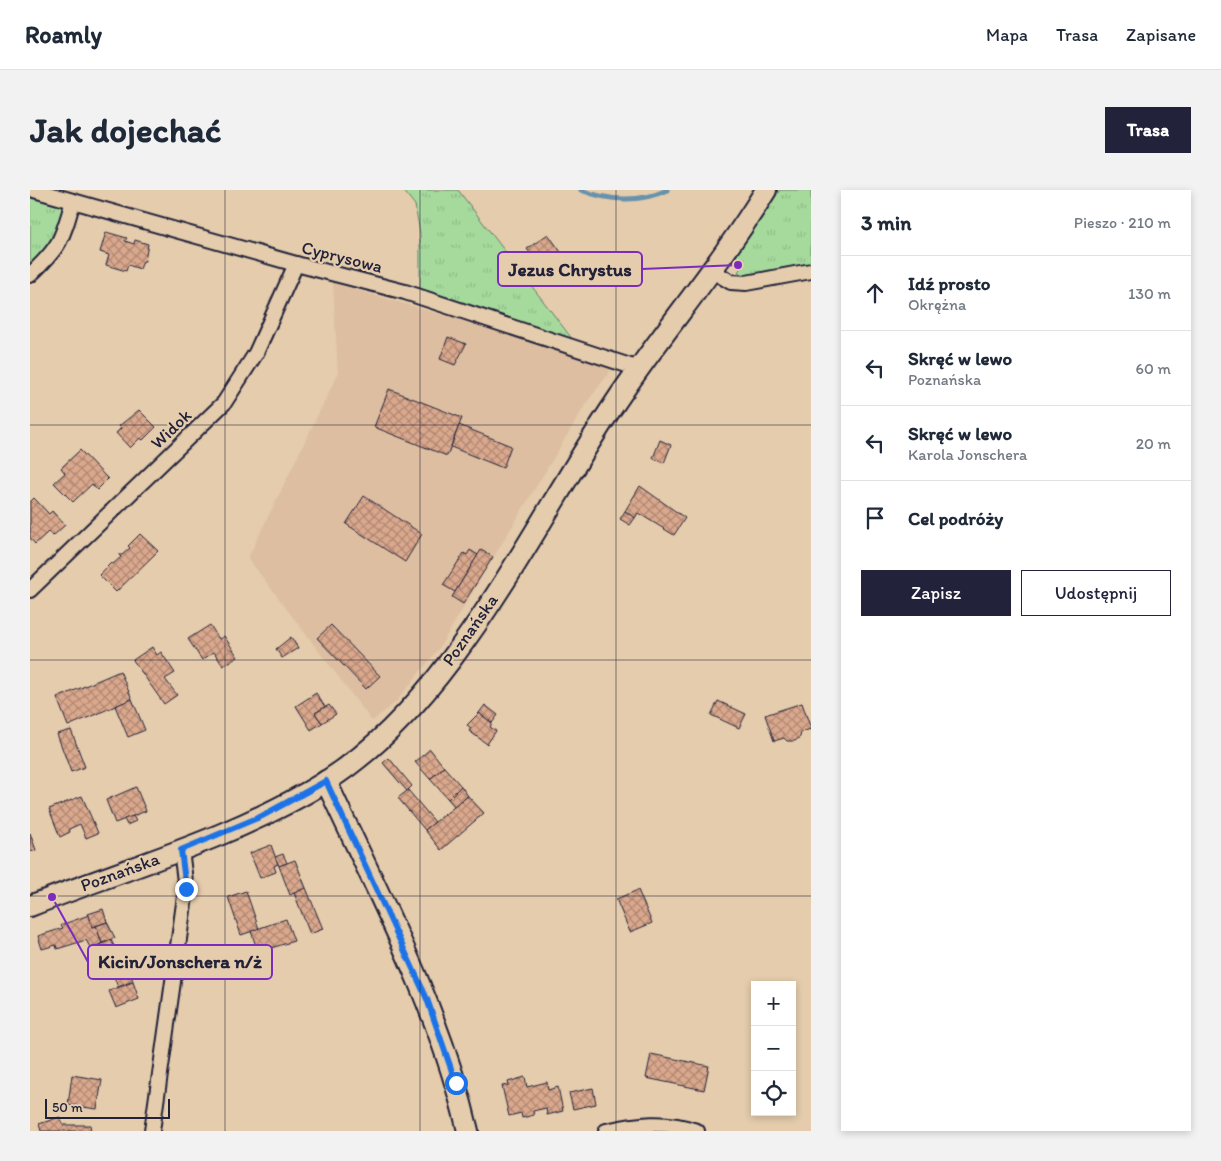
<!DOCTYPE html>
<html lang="pl">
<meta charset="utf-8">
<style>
:root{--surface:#fff;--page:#f2f2f3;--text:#1f2937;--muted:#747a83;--line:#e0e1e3;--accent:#22223b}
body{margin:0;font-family:Itim,sans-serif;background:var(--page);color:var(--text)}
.controls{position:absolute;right:15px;bottom:15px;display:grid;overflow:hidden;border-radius:0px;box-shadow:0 2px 8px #0003}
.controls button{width:45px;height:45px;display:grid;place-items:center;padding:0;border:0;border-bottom:1px solid var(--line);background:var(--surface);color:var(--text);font:25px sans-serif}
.scale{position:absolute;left:15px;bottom:12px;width:125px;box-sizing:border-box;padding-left:5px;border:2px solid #22223b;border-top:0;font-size:14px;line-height:18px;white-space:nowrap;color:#22223b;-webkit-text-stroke:4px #e4ccac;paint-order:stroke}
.stop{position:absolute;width:15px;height:15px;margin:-11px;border:4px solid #1a73e8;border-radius:50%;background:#fff}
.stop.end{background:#1a73e8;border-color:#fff;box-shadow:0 1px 5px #0008}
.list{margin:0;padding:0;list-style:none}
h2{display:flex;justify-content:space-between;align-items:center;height:65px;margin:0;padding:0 20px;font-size:21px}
h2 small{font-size:16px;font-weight:400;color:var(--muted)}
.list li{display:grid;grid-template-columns:32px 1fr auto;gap:15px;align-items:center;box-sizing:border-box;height:75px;padding:0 20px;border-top:1px solid var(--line)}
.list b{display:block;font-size:19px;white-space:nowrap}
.list p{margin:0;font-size:16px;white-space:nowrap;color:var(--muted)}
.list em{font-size:16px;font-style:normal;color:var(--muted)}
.actions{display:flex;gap:10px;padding:15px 20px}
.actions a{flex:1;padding:11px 0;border:1px solid var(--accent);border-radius:0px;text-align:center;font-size:18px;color:var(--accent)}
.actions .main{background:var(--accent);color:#fff}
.icon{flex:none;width:28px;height:28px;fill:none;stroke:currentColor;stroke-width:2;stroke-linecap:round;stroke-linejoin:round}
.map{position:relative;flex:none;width:781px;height:941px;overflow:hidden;border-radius:0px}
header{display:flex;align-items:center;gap:30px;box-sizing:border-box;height:70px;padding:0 25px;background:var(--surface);border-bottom:1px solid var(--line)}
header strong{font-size:24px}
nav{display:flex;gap:28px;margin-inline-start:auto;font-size:18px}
.intro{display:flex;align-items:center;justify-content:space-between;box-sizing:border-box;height:120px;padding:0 30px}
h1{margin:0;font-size:35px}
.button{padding:12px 22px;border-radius:0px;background:var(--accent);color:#fff;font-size:18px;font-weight:700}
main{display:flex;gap:30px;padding:0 30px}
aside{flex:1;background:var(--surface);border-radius:0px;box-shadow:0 2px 8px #0003}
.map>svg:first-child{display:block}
</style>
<header>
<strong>Roamly</strong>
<nav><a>Mapa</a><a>Trasa</a><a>Zapisane</a></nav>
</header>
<div class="intro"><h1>Jak dojechać</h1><a class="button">Trasa</a></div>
<main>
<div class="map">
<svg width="781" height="941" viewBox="0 0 781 941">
<defs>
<pattern id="grass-tufts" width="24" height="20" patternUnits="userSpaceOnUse" patternTransform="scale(1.25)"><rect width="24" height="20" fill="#a6da9c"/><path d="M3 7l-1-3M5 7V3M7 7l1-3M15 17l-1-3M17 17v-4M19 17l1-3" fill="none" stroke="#8fbb87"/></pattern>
<pattern id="building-cross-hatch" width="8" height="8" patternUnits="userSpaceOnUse" patternTransform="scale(1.25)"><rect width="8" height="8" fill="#daa88c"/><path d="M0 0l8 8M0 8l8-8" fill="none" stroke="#b08874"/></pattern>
</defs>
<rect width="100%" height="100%" fill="#e4ccac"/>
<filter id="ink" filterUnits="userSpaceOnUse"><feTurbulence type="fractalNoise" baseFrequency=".02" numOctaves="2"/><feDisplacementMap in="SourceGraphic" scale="10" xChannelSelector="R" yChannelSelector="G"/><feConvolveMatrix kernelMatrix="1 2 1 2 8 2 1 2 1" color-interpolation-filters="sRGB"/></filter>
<g filter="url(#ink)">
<path fill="#ddbea0" d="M303,93l282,82 -28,37 -148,246 -43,54 -24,19 -124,-163 90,-184z"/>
<g fill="url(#grass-tufts)" stroke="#647e6c">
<path d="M373,0h55l115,150 -153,-50v-57l-5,-28z"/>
<path d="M750,0h31v75l-66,12 -7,-5 6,-9 -8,-7z"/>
<path d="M0,6l34,10c-8,31 -10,38 -34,60z"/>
</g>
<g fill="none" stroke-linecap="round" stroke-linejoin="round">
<path stroke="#6892ac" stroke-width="5" d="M551,0c27,11 59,13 86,0"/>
</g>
<g fill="url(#building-cross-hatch)" stroke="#22223b">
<path d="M76,42l21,6 -2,3 9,3 1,-4 13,4 -3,17h-2l-3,8 -12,-4 -2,6 -20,-6 3,-10 -9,-3z"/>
<path d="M518,44l15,21 -14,11 2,2 -12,10 -12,-17 6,-4 -6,-8z"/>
<path d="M418,147l18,7 -11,21 -15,-6z"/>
<path d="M359,199l73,29 -15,38 -73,-29z"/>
<path d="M109,220l17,17 -13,13 -3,-2 -10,10 -14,-15 5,-5 -2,-2z"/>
<path d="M429,235l52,21 -8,22 -52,-21z"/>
<path d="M630,250l11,5 -7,18 -11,-5z"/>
<path d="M50,260l28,29 -11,11 -5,-6 -19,18 -19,-19 11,-10 -4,-5z"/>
<path d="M610,296l45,32 -11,17 -36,-22 -3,5 -10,-7z"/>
<path d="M334,306l58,38 -17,28 -59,-38z"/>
<path d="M4,308l15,16 3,-3 13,14 -12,11 -5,-4 -13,12 -5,-6v-36z"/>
<path d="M595,321l10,7 -5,7 -10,-6z"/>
<path d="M110,344l18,17 -42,41 -17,-17 12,-12 2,1 8,-7 -2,-2h3l8,-7 -2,-2z"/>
<path d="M440,360l8,5 -23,37 -12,-7 21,-32 3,2z"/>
<path d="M451,360l12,7 -30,47 -11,-7z"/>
<path d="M180,435l9,14 5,-3 14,21 -15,9 -9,-14 -12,8 -14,-21z"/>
<path d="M301,435l49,51 -14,13 -49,-51z"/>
<path d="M261,447l7,11 -16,10 -6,-9z"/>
<path d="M122,457l5,8 4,-3 14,21 -10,6 12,16 -13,9 -31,-44z"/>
<path d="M90,481l12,28 -64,27 -11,-28z"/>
<path d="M286,503l9,14 -10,6 7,10 -11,7 -15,-24z"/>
<path d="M102,509l13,31 -17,7 -13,-31z"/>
<path d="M688,511l28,13 -7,14 -28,-13z"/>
<path d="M772,513l9,26 -10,3 -1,5 -5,4h-8l-3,-3 -10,3 -9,-26z"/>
<path d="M299,515l7,9 -14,9 -7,-10z"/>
<path d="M455,515l13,10 -6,8 -13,-10z"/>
<path d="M449,523l13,10 -2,4 6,4 -9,13 -18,-13 2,-3 -4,-3z"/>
<path d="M41,540l14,37 -14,5 -14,-38z"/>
<path d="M400,559l14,18 -14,12 -15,-17z"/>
<path d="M359,568l23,28 -5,5 -24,-28z"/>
<path d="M414,577l17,19 -13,13 -18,-20z"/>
<path d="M431,596l7,10 -14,10 -6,-7z"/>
<path d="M106,597l10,24 -31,12 -9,-23z"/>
<path d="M378,600l27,32 -10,8 -27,-32z"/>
<path d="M52,606l16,37 -12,5 -6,-14 -11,5 1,3 -10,5 -11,-28z"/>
<path d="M438,606l16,17 -43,37 -16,-20z"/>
<path d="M103,626l3,5 -9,4 -3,-6z"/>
<path d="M0,643l6,17 -6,2z"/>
<path d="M241,655l7,19 -4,2 2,6 -16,6 -10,-25z"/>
<path d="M253,664l4,9 -8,3 -4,-9z"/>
<path d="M265,670l11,28 -16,7 -11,-29z"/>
<path d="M276,698l17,41 -13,5 -16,-41z"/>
<path d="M608,700l14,33 -22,9 -14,-33z"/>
<path d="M216,701l13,38 -18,6 -13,-38z"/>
<path d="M73,719l4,13 -15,5 -4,-13z"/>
<path d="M59,725l3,12 4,-1 6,17 -11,6 -5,-9 -29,9 -1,-4 -14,4 -4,-13 25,-8 -2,-3z"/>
<path d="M256,729l8,22 -36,11 -7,-21z"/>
<path d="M77,732l8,16 -13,5 -6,-17z"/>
<path d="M81,750l3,6 -19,8 -3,-6z"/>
<path d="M96,783v1l4,-1 3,8 -15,6 -4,-10z"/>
<path d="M103,792l6,17 -23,9 -7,-17z"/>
<path d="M621,864l58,12 -5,24 -58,-12z"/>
<path d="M42,885l30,5 -5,29 -29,-4z"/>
<path d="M495,887l2,10 20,-5 1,8 10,-3 5,24 -16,4 -1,-7 -13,3 1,4 -12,3 -1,-5 -12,3 -7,-30 7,-1 -1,-3z"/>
<path d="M563,898l3,16 -23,5 -4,-16z"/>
<path d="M30,927l3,8h27l1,6h-50l-2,-7z"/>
</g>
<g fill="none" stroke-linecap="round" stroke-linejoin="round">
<g stroke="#22223b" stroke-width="18">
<g id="street">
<path d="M4,0l262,74 109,28 234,77"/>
<path d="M681,80l20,12 15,1 65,-12"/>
<path d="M0,85c30,-28 32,-35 43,-74"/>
<path d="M0,400l194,-187 32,-50 40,-89"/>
<path d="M122,941l34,-242 -5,-39"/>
<path d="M576,941c31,-7 59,-11 91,0"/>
</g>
</g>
<g stroke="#22223b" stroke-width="24">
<g id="secondary">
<path d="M296,591c53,115 113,226 142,350"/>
<path d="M0,716c99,-39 204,-68 295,-124 128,-80 207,-256 290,-379 48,-72 106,-139 151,-213"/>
</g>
</g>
<use href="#street" stroke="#e4ccac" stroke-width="14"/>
<use href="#secondary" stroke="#e4ccac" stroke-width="20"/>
</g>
</g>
<g fill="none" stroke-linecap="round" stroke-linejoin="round" filter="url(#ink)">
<path stroke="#1a73e8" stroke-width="6" d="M156,699l-5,-39 81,-34 64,-35 101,218 29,84"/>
</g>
<path fill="none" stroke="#22223b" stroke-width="1" stroke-opacity="0.55" d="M195,0v941M390,0v941M586,0v941M0,235h781M0,470h781M0,706h781"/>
<g text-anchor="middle" stroke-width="4.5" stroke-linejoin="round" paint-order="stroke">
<g font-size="18" fill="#22223b" stroke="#e4ccac">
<text transform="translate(312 67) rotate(14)" y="6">Cyprysowa</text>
<text transform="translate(141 239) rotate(-44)" y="6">Widok</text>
<text transform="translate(440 440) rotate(-55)" y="6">Poznańska</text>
<text transform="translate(90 682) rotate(-20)" y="6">Poznańska</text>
</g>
</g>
<path fill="none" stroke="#7b2cbf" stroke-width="2" d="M708 75L612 79M22 707L58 772"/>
<g fill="#7b2cbf" stroke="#e4ccac" stroke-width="2">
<circle cx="708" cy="75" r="5"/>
<circle cx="22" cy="707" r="5"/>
</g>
<g fill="#e4ccac" stroke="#7b2cbf" stroke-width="2">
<rect x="468" y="62" width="144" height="34" rx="5"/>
<rect x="58" y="755" width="184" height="34" rx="5"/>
</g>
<g font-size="19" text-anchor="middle" font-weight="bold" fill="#22223b">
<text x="540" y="86">Jezus Chrystus</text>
<text x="150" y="778">Kicin/Jonschera n/ż</text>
</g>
</svg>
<div class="controls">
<button>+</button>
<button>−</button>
<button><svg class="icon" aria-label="locate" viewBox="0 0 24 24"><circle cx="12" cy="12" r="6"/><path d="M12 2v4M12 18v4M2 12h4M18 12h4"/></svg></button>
</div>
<div class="scale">50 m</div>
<div class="stop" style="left:426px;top:893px"></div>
<div class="stop end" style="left:156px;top:699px"></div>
</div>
<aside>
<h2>3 min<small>Pieszo · 210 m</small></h2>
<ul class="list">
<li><svg class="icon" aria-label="ahead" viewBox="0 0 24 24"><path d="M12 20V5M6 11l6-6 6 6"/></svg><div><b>Idź prosto</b><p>Okrężna</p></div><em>130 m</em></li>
<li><svg class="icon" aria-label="left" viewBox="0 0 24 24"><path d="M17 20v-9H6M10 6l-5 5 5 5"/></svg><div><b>Skręć w lewo</b><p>Poznańska</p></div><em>60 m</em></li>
<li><svg class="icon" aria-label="left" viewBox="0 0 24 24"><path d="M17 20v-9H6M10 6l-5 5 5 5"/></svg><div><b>Skręć w lewo</b><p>Karola Jonschera</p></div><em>20 m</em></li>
<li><svg class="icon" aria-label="arrive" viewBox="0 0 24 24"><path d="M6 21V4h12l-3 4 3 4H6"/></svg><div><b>Cel podróży</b></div></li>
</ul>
<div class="actions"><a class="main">Zapisz</a><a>Udostępnij</a></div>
</aside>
</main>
